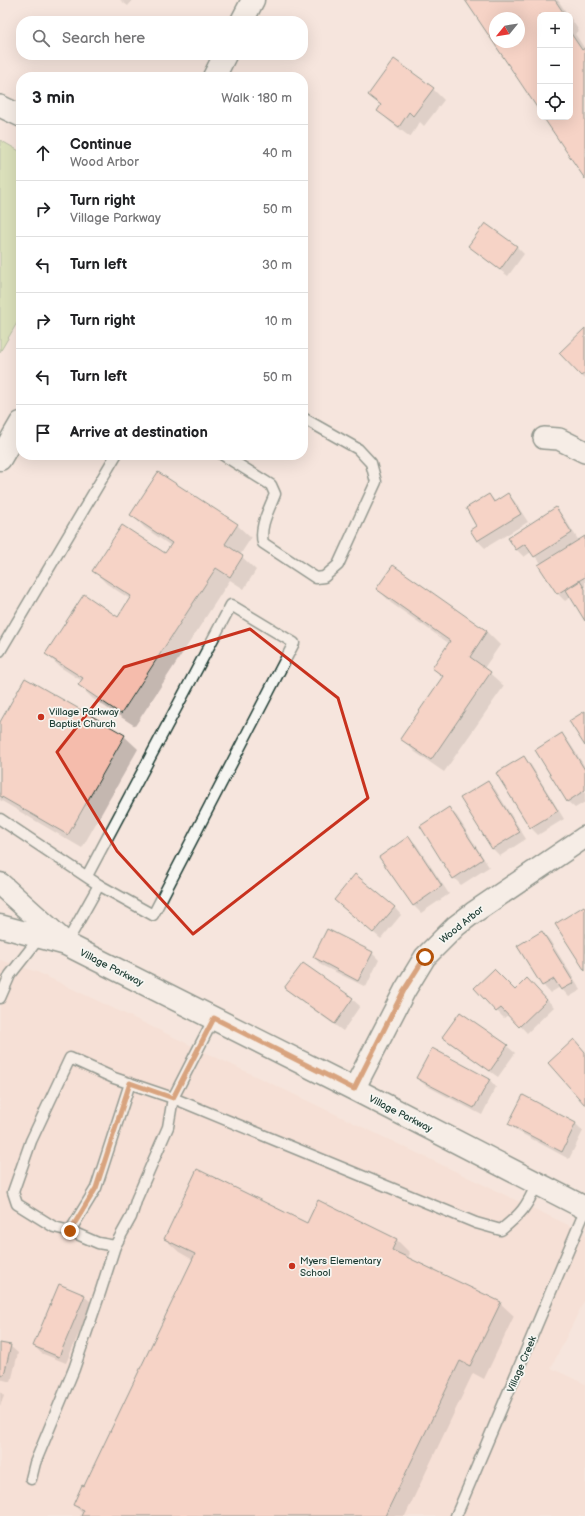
<!DOCTYPE html>
<meta charset="utf-8">
<style>
:root{--surface:#fff;--page:#f6f6f6;--text:#202124;--muted:#757577;--line:#e0e0e0}
body{margin:0;font-family:"Balsamiq Sans",sans-serif;background:var(--page);color:var(--text)}
.controls{position:absolute;right:12px;top:12px;display:grid;overflow:hidden;border-radius:8px;box-shadow:0 4px 16px #0002}
.controls button{width:36px;height:36px;display:grid;place-items:center;padding:0;border:0;border-bottom:1px solid var(--line);background:var(--surface);color:var(--text);font:20px sans-serif}
.compass{position:absolute;left:489px;top:12px;width:36px;height:36px;border-radius:50%;background:var(--surface);box-shadow:0 4px 16px #0002;rotate:240deg}
.stop{position:absolute;width:12px;height:12px;margin:-9px;border:3px solid #b45309;border-radius:50%;background:#fff}
.stop.end{background:#b45309;border-color:#fff;box-shadow:0 1px 4px #0008}
.list{margin:0;padding:0;list-style:none}
h2{display:flex;justify-content:space-between;align-items:center;height:52px;margin:0;padding:0 16px;font-size:17px}
h2 small{font-size:13px;font-weight:400;color:var(--muted)}
.list li{display:grid;grid-template-columns:26px 1fr auto;gap:12px;align-items:center;box-sizing:border-box;height:56px;padding:0 16px;border-top:1px solid var(--line)}
.list b{display:block;font-size:15px;white-space:nowrap}
.list p{margin:0;font-size:13px;white-space:nowrap;color:var(--muted)}
.list em{font-size:13px;font-style:normal;color:var(--muted)}
.icon{flex:none;width:22px;height:22px;fill:none;stroke:currentColor;stroke-width:2;stroke-linecap:round;stroke-linejoin:round}
.map{position:relative;flex:none;width:585px;height:1516px;overflow:hidden}
.search{position:absolute;background:var(--surface);box-shadow:0 4px 16px #0002;left:16px;top:16px;width:292px;height:44px;display:flex;align-items:center;gap:10px;box-sizing:border-box;padding:0 14px;border-radius:16px;color:var(--muted);font-size:15px}
.panel{position:absolute;background:var(--surface);box-shadow:0 4px 16px #0002;left:16px;top:72px;width:292px;height:388px;border-radius:16px}
.map>svg:first-child{display:block}
</style>
<div class="map">
<svg width="585" height="1516" viewBox="0 0 585 1516">
<rect width="100%" height="100%" fill="#f6e5dd"/>
<filter id="ink" filterUnits="userSpaceOnUse"><feTurbulence type="fractalNoise" baseFrequency=".025" numOctaves="2"/><feDisplacementMap in="SourceGraphic" scale="8" xChannelSelector="R" yChannelSelector="G"/><feConvolveMatrix kernelMatrix="1 2 1 2 8 2 1 2 1" color-interpolation-filters="sRGB"/></filter>
<g filter="url(#ink)">
<path fill="#f6d9ce" d="M0,960l37,12 548,261v66l-34,69 34,16v132h-585z"/>
<path fill="#bbda93" stroke="#6d8c64" d="M0,140l21,12v164l-21,36z"/>
<g fill="#0003" fill-rule="evenodd">
<path d="M120,0h13l-5,6z"/>
<path d="M466,0h92l10,15h-28v95zM495,18h24v24h-24z"/>
<path d="M570,17l9,14 -4,3 10,15v128l-40,-60h25z"/>
<path d="M394,60l39,29 11,11 -20,26 -4,-4 -10,15 -21,-16 -11,-11 3,-4 -12,-12z"/>
<path d="M486,224l31,23 7,7 -16,22 -31,-23 -7,-7z"/>
<path d="M585,329v50l-25,-26z"/>
<path d="M508,494l7,8 13,20 -43,26 -7,-7v-15l11,-31 7,7z"/>
<path d="M556,509l7,7 16,25 6,-4v82l-14,-22 -6,4 -7,-7 -16,-30 -11,-12 -7,5 -7,-7 -8,-12z"/>
<path d="M132,515l105,10 14,13 -11,17 16,15 -12,19 -14,-9 -95,146 -42,-27 -14,-14 3,-4 -22,-14 -14,-13 72,-36 12,-19 -23,-15 -13,-13 71,-16 6,-9 -26,-18z"/>
<path d="M393,566l94,66 13,13 -16,23 20,18 -60,86 -29,-20 -13,-13 41,-61 -10,-10 17,-24 -59,-41 -13,-14z"/>
<path d="M0,724l124,12 14,13 -56,99 -82,-48z"/>
<path d="M562,734l7,8 16,25v35l-10,6 -8,-7z"/>
<path d="M524,758l7,7 33,54 -26,16 -7,-7 -34,-54z"/>
<path d="M487,782l8,7 31,50 -26,17 -7,-7 -32,-51z"/>
<path d="M449,809l8,7 32,51 -28,18 -7,-7z"/>
<path d="M408,837l8,7 33,50 -28,19 -7,-7 -34,-49z"/>
<path d="M335,900l59,7 7,8 -20,24z"/>
<path d="M542,932l7,7 32,51 -12,7 -9,-10 -10,6 -7,-8z"/>
<path d="M372,953l7,7 -13,27 -45,-22 -7,-8z"/>
<path d="M534,986l20,21 -27,26 -18,-19 -5,4 -7,-7 18,-20z"/>
<path d="M286,988l66,11 8,7 -17,25 -50,-36z"/>
<path d="M460,1013l47,33 8,7 -17,24 -47,-33 -8,-7z"/>
<path d="M417,1078l72,1 7,8 -14,28 -57,-30z"/>
<path d="M523,1096l53,28 7,7 -14,28 -52,-28 -8,-7z"/>
<path d="M318,1202l79,38 13,13 -2,5 92,45 14,13 -30,63 -11,-6 -68,143h-322v-2l-9,-9 10,-18 109,-227 -14,-8 -14,-13 142,-15z"/>
<path d="M84,1296l8,7 -26,60 -25,-10 -7,-7z"/>
<path d="M0,1344l10,2 8,7 -7,29 -11,-3z"/>
<path d="M0,1391l4,5 -4,10z"/>
</g>
<g fill="#f5bcac" stroke="#1f3d34" fill-rule="evenodd">
<path d="M465,0h90l10,15h-25v97zM495,18h24v24h-24z"/>
<path d="M570,32l12,18 3,-2v131l-42,-62h27z"/>
<path d="M394,59l40,29 -21,28 -4,-4 -10,15 -22,-16 4,-6 -13,-10z"/>
<path d="M485,223l32,23 -17,24 -32,-24z"/>
<path d="M585,328v45l-4,3 -22,-23z"/>
<path d="M158,472l80,52 -13,20 18,12 -13,21 -14,-9 -95,146 -43,-29 5,-7 -38,-24 39,-60 34,23 13,-21 -39,-25 30,-46 43,28 7,-10 -42,-28z"/>
<path d="M508,493l13,21 -44,27 -7,-11 6,-4 -10,-18 23,-14 5,8z"/>
<path d="M556,507l16,26 -38,24 -9,-13 -9,6 -8,-12z"/>
<path d="M585,536v41l-28,17 -19,-29z"/>
<path d="M393,565l94,66 -17,26 21,15 -60,88 -31,-21 43,-63 -11,-8 18,-27 -74,-52z"/>
<path d="M580,581l5,8v32l-19,-31z"/>
<path d="M25,678l100,57 -57,100 -68,-39v-74z"/>
<path d="M585,711v35l-16,-25z"/>
<path d="M562,733l23,37v20l-18,12 -32,-52z"/>
<path d="M524,756l34,55 -28,17 -34,-55z"/>
<path d="M488,781l32,51 -28,17 -32,-51z"/>
<path d="M449,807l34,52 -30,20 -33,-53z"/>
<path d="M409,836l33,50 -29,20 -34,-49z"/>
<path d="M355,874l40,33 -22,26 -39,-33z"/>
<path d="M584,906l1,2v63l-30,-47z"/>
<path d="M327,929l46,23 -15,29 -45,-24z"/>
<path d="M542,931l32,52 -13,7 -7,-11 -12,7 -25,-40z"/>
<path d="M303,963l50,35 -18,26 -51,-36z"/>
<path d="M494,969l21,21 12,-12 20,22 -28,27 -18,-19 -5,4 -22,-24z"/>
<path d="M460,1012l48,33 -18,26 -48,-34z"/>
<path d="M574,1039l11,13v53l-37,-42z"/>
<path d="M432,1048l58,31 -16,29 -58,-30z"/>
<path d="M523,1095l53,28 -14,29 -54,-28z"/>
<path d="M197,1169l110,54 11,-23 79,39 -5,11 109,52 -31,64 -10,-5 -75,155h-304l3,-6 -11,-5 9,-20 2,1 111,-232 -31,-15z"/>
<path d="M59,1284l26,11 -26,62 -26,-11z"/>
<path d="M0,1343l11,2 -7,30 -4,-1z"/>
</g>
<g fill="none" stroke-linecap="round" stroke-linejoin="round">
<g stroke="#1f3d34" stroke-width="13">
<g id="service">
<path d="M223,455l48,30 4,9c-6,16 -16,32 -12,49l53,35 8,-1 14,-12 38,-83 -5,-19 -13,-14 -55,-31"/>
<path d="M0,651l116,-196"/>
<path d="M0,819l99,66 -33,59"/>
<path d="M87,876l144,-271 63,38 -141,272 -54,-30"/>
<path d="M0,998l10,-23 30,-38"/>
<path d="M130,1083l-34,105 -26,43 -16,-4 -37,-23 -4,-12 18,-51 39,-83 44,20 59,20 303,125 25,7c20,-16 26,-23 36,-47"/>
<path d="M70,1231l28,12 17,3 16,-29 6,-19 31,-71 5,-29 41,-80"/>
<path d="M31,1479l4,-16 39,-94 26,-76 15,-47"/>
<path d="M456,1516l129,-305"/>
</g>
</g>
<g stroke="#1f3d34" stroke-width="24">
<g id="minor">
<path d="M0,106l21,10"/>
<path d="M544,438l15,1 26,13"/>
<path d="M354,1089l51,-99 20,-33 31,-31 17,-13 112,-76"/>
</g>
</g>
<g stroke="#1f3d34" stroke-width="25">
<g id="tertiary">
<path d="M0,884l62,56"/>
<path d="M0,926l66,18 288,145 231,119"/>
</g>
</g>
<g stroke="#1f3d34" stroke-width="25">
<g id="secondary">
<path d="M242,21l11,-21"/>
<path d="M214,77l11,-22"/>
<path d="M0,459l21,-36"/>
</g>
</g>
<use href="#service" stroke="#f6f6f2" stroke-width="10"/>
<use href="#minor" stroke="#f6f6f2" stroke-width="21"/>
<use href="#tertiary" stroke="#f6f6f2" stroke-width="22"/>
<use href="#secondary" stroke="#f6f6f2" stroke-width="22"/>
</g>
</g>
<g fill="none" stroke-linecap="round" stroke-linejoin="round" filter="url(#ink)">
<path stroke="#b45309" stroke-width="5" d="M70,1231l26,-43 34,-105 43,15 41,-80 140,71 50,-99 21,-33"/>
</g>
<path d="M0 0H585V1516H0ZM250,629l88,69 30,100 -175,136 -76,-83 -60,-99 67,-85z" fill="#f6e5dd" fill-opacity=".55" fill-rule="evenodd"/>
<path fill="none" stroke="#c8321e" stroke-width="3" stroke-linejoin="round" d="M250,629l88,69 30,100 -175,136 -76,-83 -60,-99 67,-85z"/>
<g fill="#c8321e" stroke="#f6f6f2" stroke-width="1.5">
<circle cx="41" cy="717" r="4"/>
<circle cx="292" cy="1266" r="4"/>
</g>
<g text-anchor="middle" stroke-width="3.5" stroke-linejoin="round" paint-order="stroke">
<g font-size="10" fill="#1f3d34" stroke="#f6f6f2" text-anchor="start">
<text x="49" y="715">Village Parkway<tspan x="49" dy="12">Baptist Church</tspan></text>
<text x="300" y="1264">Myers Elementary<tspan x="300" dy="12">School</tspan></text>
</g>
<g font-size="10" fill="#1f3d34" stroke="#f6f6f2">
<text transform="translate(461 924) rotate(-39)" y="4">Wood Arbor</text>
<text transform="translate(112 967) rotate(27)" y="4">Village Parkway</text>
<text transform="translate(401 1113) rotate(27)" y="4">Village Parkway</text>
<text transform="translate(521 1364) rotate(-67)" y="4">Village Creek</text>
</g>
</g>
</svg>
<div class="controls">
<button>+</button>
<button>−</button>
<button><svg class="icon" aria-label="locate" viewBox="0 0 24 24"><circle cx="12" cy="12" r="6"/><path d="M12 2v4M12 18v4M2 12h4M18 12h4"/></svg></button>
</div>
<svg class="compass" viewBox="-18 -18 36 36"><path d="M0-13l5 13h-10z" fill="#e53935"/><path d="M0 13l5-13h-10z" fill="#757577"/></svg>
<div class="stop" style="left:425px;top:957px"></div>
<div class="stop end" style="left:70px;top:1231px"></div>
<div class="search"><svg class="icon" aria-label="search" viewBox="0 0 24 24"><circle cx="10" cy="10" r="6"/><path d="M15 15l6 6"/></svg>Search here</div>
<section class="panel">
<h2>3 min<small>Walk · 180 m</small></h2>
<ul class="list">
<li><svg class="icon" aria-label="ahead" viewBox="0 0 24 24"><path d="M12 20V5M6 11l6-6 6 6"/></svg><div><b>Continue</b><p>Wood Arbor</p></div><em>40 m</em></li>
<li><svg class="icon" aria-label="right" viewBox="0 0 24 24"><path d="M7 20v-9h11M14 6l5 5-5 5"/></svg><div><b>Turn right</b><p>Village Parkway</p></div><em>50 m</em></li>
<li><svg class="icon" aria-label="left" viewBox="0 0 24 24"><path d="M17 20v-9H6M10 6l-5 5 5 5"/></svg><div><b>Turn left</b></div><em>30 m</em></li>
<li><svg class="icon" aria-label="right" viewBox="0 0 24 24"><path d="M7 20v-9h11M14 6l5 5-5 5"/></svg><div><b>Turn right</b></div><em>10 m</em></li>
<li><svg class="icon" aria-label="left" viewBox="0 0 24 24"><path d="M17 20v-9H6M10 6l-5 5 5 5"/></svg><div><b>Turn left</b></div><em>50 m</em></li>
<li><svg class="icon" aria-label="arrive" viewBox="0 0 24 24"><path d="M6 21V4h12l-3 4 3 4H6"/></svg><div><b>Arrive at destination</b></div></li>
</ul>
</section>
</div>
